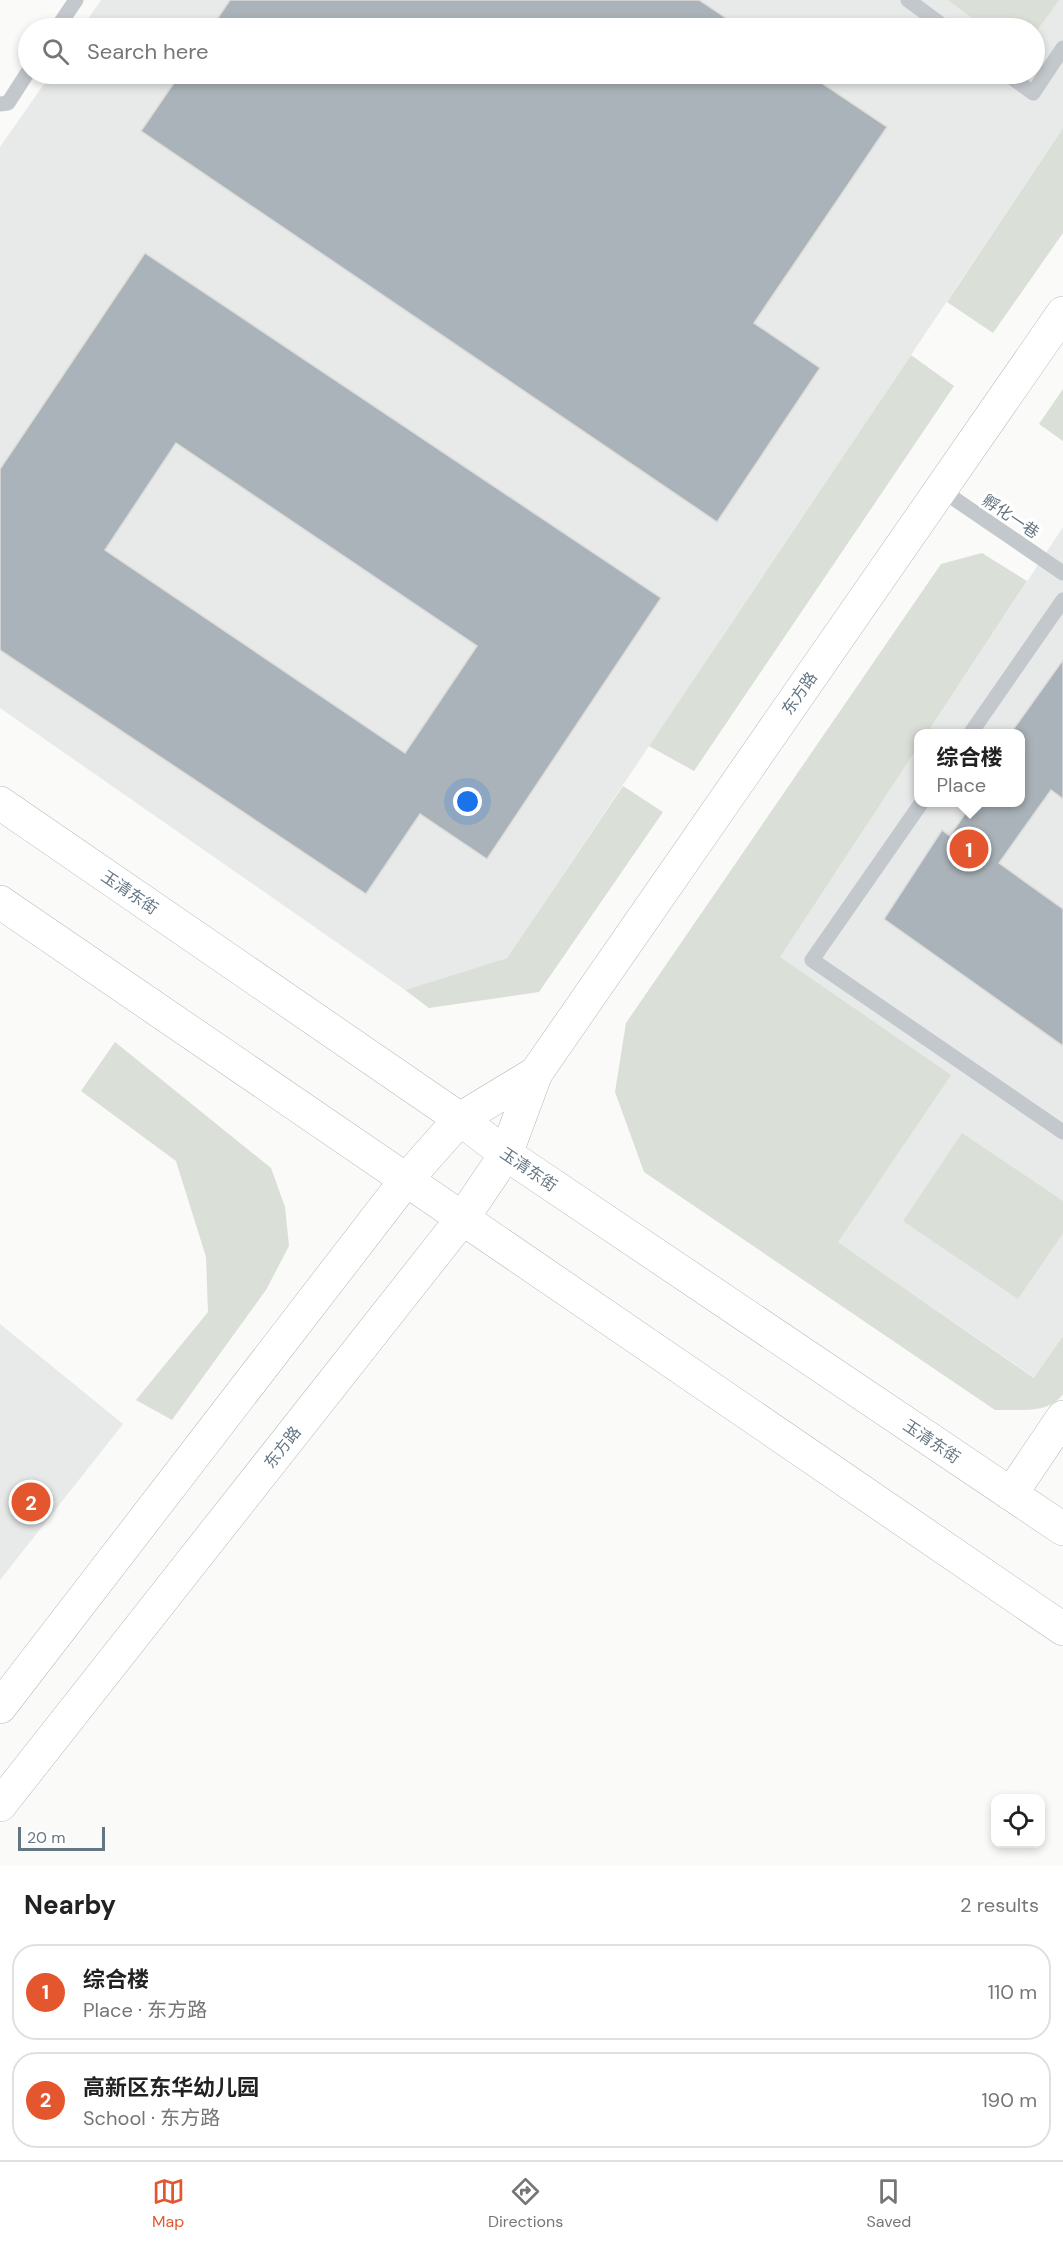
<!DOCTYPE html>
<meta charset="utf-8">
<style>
:root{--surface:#fff;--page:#f2f2f2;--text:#222;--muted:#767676;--line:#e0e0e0;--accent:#e4572e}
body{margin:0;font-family:"DM Sans","Noto Sans SC",sans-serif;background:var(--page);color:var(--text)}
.controls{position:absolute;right:18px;bottom:18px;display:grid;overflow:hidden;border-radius:12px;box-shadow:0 3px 9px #0003}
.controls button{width:54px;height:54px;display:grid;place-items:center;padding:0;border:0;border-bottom:2px solid var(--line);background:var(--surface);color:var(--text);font:30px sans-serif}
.scale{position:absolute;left:18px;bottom:15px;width:87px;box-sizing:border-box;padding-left:6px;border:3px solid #657683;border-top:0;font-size:16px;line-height:21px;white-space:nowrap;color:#657683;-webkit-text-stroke:4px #fff;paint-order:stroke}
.you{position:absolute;left:468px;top:802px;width:21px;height:21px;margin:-15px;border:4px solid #fff;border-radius:50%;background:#1a73e8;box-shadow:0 0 0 9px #1a73e833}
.badge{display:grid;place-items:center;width:39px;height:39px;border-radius:50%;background:var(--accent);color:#fff;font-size:20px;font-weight:700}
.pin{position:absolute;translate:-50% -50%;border:3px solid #fff;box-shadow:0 2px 6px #0006}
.popup{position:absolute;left:914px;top:729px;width:111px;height:78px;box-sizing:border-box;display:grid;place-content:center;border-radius:12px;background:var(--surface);filter:drop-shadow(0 2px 4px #0005);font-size:20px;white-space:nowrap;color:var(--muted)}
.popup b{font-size:22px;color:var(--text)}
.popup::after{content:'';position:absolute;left:50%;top:100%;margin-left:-12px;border:12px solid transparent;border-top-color:var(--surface)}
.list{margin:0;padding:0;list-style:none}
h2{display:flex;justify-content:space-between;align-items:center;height:78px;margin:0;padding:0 24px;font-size:26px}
h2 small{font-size:20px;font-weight:400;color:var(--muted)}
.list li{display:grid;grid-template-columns:39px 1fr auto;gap:18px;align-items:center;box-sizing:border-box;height:96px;margin:0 12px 12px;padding:0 12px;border:2px solid var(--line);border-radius:24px}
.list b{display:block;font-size:22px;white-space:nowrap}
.list p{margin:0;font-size:20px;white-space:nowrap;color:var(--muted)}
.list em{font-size:20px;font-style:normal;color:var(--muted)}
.icon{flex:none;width:33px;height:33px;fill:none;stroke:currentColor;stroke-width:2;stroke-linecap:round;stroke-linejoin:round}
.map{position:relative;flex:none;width:1063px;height:1866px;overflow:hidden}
.search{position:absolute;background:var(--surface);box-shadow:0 3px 9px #0003;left:18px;right:18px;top:18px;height:66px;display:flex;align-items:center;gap:15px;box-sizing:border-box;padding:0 21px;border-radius:33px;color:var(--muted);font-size:22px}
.sheet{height:294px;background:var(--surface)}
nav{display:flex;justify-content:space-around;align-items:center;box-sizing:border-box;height:84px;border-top:2px solid var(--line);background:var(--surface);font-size:16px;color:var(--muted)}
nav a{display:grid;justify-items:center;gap:3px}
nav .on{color:var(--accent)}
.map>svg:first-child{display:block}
</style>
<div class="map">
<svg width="1063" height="1866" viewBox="0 0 1063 1866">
<rect width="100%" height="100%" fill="#fafaf8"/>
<g fill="#e8e9e9">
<path d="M101,0h962v128l-556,830 -102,32 -405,-282v-561l51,-73h983v-46h-952z"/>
<path d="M1063,527v809l-28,42 -281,-194 -40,-127 204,-310v55h102v-68l-93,-1z"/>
<path d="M0,1324l123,100 -123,156z"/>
</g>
<g fill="#dadfd7">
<path d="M948,0h111l-24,33 -1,-5h-48z"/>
<path d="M1063,128v105l-70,100 -46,-31z"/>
<path d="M911,355l43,31 -260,385 -45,-25z"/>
<path d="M1063,389v52l-24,-17z"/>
<path d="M982,553l45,28 -100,152 -9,1v13l-138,210 171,118 -113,167 196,136 29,-42v58c-15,21 -45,15 -68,16l-351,-238 -29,-80 11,-69 315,-459z"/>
<path d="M623,786l40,26 -124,180 -110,16 -24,-18 102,-32z"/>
<path d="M115,1042l156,126 14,39 4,39 -23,44 -94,130 -36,-20 72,-88 -2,-55 -30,-96 -95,-70z"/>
<path d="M962,1133l101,68v32l-45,66 -115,-78z"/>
</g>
<g fill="#aab3b9" stroke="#dcdcda" stroke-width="1.5" fill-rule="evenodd">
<path d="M230,0h469l42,28h-530z"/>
<path d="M180,74h628l79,53 -133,196 66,45 -103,154 -576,-391z"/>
<path d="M145,253l516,345 -174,261 -67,-45 -54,80 -366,-244v-181zM176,443l301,203 -72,107 -300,-203z"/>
<path d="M1063,660v139l-12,-9 -52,73 64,46v137l-179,-127 58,-89 8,6 23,-34h47v-68h-10z"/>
</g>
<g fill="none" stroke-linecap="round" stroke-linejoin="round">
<g stroke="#b3babf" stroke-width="34">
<g id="secondary">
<path d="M536,1073l527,-760"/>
<path d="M1011,1494l52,-77"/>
</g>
</g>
<g stroke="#b5babe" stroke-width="34">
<g id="primary">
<path d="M0,803l460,316 46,35 557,375"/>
<path d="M0,902l1063,727"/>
<path d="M0,1707l406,-527 54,-61 76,-46"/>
<path d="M0,1805l462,-586 44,-65 30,-81"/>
</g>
</g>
<g stroke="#c3c8cc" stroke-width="15">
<path d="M908,0l38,28"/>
<path d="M57,28l19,-28"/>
<path d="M1007,74l26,19 30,-45"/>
<path d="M0,104l8,-1 20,-31"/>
<path d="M940,489l123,84"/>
<path d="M970,734l93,-134"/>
<path d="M922,802l-110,158 251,172"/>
</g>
<use href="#secondary" stroke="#fff" stroke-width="33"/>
<use href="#primary" stroke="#fff" stroke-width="33"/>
</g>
<g text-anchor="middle" stroke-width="6" stroke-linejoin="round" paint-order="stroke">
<g font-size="16" fill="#657683" stroke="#fff">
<text transform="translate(1011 516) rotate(34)" y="6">孵化一巷</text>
<text transform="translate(799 693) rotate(-55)" y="6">东方路</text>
<text transform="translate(130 892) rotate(34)" y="6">玉清东街</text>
<text transform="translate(529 1169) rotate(34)" y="6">玉清东街</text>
<text transform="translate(932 1441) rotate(34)" y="6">玉清东街</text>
<text transform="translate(282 1447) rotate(-52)" y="6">东方路</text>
</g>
</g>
</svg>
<div class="controls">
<button><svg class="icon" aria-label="locate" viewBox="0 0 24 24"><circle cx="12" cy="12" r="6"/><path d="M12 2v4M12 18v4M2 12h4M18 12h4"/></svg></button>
</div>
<div class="scale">20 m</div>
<div class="you"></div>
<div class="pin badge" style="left:969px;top:849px">1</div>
<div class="popup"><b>综合楼</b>Place</div>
<div class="pin badge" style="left:31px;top:1502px">2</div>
<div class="search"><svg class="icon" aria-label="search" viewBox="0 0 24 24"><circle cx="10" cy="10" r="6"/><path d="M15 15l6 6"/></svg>Search here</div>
</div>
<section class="sheet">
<h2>Nearby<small>2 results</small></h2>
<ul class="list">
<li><span class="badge">1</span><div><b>综合楼</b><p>Place · 东方路</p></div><em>110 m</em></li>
<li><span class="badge">2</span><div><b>高新区东华幼儿园</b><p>School · 东方路</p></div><em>190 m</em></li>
</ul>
</section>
<nav>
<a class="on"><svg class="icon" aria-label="map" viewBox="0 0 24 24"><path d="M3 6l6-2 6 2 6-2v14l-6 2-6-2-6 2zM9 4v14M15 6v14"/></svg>Map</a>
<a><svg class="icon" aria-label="directions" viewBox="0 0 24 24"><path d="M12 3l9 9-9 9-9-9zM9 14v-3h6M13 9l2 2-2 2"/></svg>Directions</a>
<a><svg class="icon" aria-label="saved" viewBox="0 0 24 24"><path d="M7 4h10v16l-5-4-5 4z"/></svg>Saved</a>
</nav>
